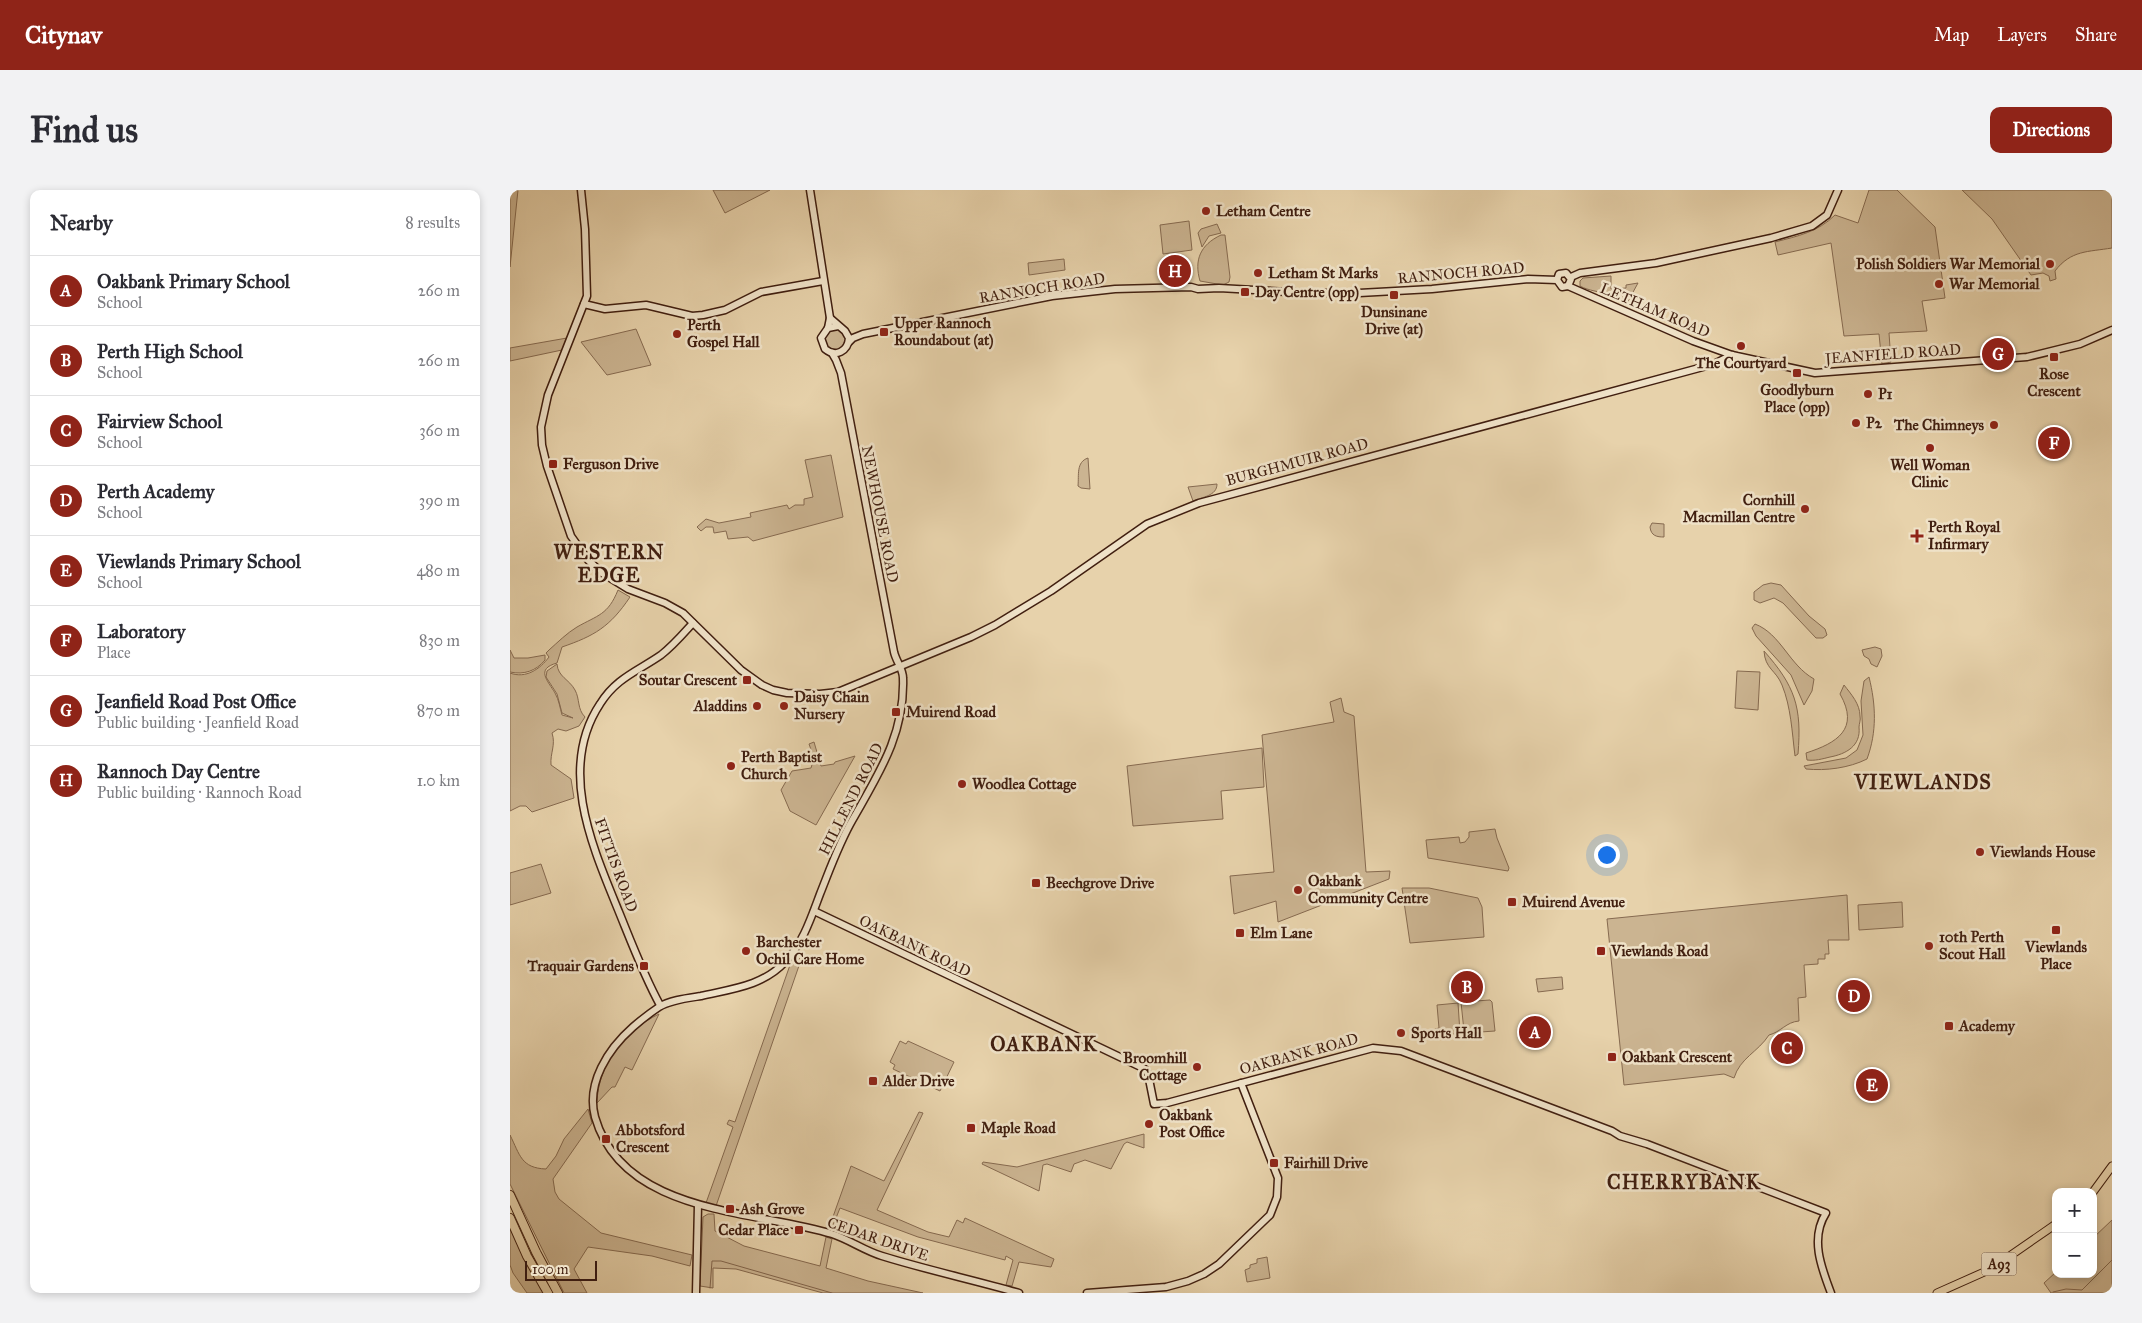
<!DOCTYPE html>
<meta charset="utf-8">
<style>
:root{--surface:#fff;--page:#f2f2f3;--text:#2b2b33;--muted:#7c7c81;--line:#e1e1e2;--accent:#8f2418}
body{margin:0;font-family:"IM FELL Great Primer",serif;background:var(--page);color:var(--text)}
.controls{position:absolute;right:15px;bottom:15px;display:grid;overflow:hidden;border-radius:10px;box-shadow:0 2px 8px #0003}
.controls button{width:45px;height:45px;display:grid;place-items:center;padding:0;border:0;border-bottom:1px solid var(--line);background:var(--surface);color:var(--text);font:25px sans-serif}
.scale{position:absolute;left:15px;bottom:12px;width:72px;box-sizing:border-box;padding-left:5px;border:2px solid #411f10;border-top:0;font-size:14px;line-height:18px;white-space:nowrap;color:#411f10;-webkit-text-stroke:4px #efe2c8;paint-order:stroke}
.you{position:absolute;left:1096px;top:664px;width:18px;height:18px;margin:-12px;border:4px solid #fff;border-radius:50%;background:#1a73e8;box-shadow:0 0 0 8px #1a73e833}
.badge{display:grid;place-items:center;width:32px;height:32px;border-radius:50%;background:var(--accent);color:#fff;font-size:16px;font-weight:700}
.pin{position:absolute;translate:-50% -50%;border:2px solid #fff;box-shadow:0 1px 5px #0006}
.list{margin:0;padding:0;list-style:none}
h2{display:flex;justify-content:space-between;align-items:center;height:65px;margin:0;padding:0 20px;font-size:21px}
h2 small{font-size:16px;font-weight:400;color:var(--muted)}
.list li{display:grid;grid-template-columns:32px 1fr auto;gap:15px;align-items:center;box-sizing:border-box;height:70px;padding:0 20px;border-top:1px solid var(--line)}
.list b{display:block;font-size:19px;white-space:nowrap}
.list p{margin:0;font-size:16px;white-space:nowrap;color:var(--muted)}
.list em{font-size:16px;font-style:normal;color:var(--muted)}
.map{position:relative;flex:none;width:1602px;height:1103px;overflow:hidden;border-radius:10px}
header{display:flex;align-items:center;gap:30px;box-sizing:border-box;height:70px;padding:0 25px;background:var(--accent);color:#fff}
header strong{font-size:24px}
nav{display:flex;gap:28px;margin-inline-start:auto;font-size:18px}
.intro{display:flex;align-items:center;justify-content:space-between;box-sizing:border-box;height:120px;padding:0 30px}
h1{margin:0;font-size:35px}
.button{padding:12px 22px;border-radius:10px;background:var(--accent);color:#fff;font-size:18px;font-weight:700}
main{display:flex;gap:30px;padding:0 30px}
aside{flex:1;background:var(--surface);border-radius:10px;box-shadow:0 2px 8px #0003}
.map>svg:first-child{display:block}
</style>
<header>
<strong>Citynav</strong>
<nav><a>Map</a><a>Layers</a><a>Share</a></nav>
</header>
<div class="intro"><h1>Find us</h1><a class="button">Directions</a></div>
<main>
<aside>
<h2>Nearby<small>8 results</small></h2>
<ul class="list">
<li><span class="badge">A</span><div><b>Oakbank Primary School</b><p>School</p></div><em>260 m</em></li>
<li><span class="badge">B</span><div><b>Perth High School</b><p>School</p></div><em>260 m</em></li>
<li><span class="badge">C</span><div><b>Fairview School</b><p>School</p></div><em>360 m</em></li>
<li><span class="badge">D</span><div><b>Perth Academy</b><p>School</p></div><em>390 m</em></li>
<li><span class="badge">E</span><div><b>Viewlands Primary School</b><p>School</p></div><em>480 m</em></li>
<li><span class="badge">F</span><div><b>Laboratory</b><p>Place</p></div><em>830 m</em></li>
<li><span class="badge">G</span><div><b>Jeanfield Road Post Office</b><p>Public building · Jeanfield Road</p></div><em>870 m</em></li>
<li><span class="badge">H</span><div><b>Rannoch Day Centre</b><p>Public building · Rannoch Road</p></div><em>1.0 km</em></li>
</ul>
</aside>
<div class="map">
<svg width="1602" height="1103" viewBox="0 0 1602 1103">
<rect width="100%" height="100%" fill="#e7d2ab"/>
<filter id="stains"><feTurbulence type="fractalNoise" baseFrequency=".004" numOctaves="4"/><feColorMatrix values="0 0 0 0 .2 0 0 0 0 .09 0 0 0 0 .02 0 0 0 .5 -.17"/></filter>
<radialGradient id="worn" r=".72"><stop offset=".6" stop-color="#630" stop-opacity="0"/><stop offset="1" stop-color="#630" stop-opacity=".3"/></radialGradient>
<g fill="#cbb491" stroke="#866a50">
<path d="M0,0h8l-8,77z"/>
<path d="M203,0h57l-45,23z"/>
<path d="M1359,0h28l38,37 10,71 -23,3 5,30 -38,2 2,29 -9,2 -3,-30 -35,2 -13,-93 -53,12 -3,-13c23,-6 43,-10 60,-27l23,8z"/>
<path d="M1452,0h150v58c-24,4 -41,2 -57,23l1,8 -6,2 -1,-5 -6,-3 -12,2 -39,-56z"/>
<path d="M679,31l3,29 -29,4 -3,-29z"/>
<path d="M707,34l4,9 -12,3 -7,11 -4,-14 3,-4z"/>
<path d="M711,45h4l5,42 -1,5 -6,3 -23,-4c-6,-21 0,-36 21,-46z"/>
<path d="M554,69l1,11 -36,5 -1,-12z"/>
<path d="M1101,86v13l15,-1v-3l12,-2 -12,22c-7,-3 -11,-8 -18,-10 -9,-4 -19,-4 -28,-9v-5l3,-3z"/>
<circle cx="325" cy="149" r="11"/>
<path d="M126,139l15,36 -44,10 -26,-33z"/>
<path d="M57,148l-5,12 -52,11v-13z"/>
<path d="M321,265l12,62 -90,24 -5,-4 -20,2 -2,-8 -12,2 -1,-6h-7l-5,4 -4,-4 9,-8 13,4 32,-6 -1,-4 37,-8 2,4 6,-4h9v-6l9,-2 -8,-37z"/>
<path d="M578,268l2,31 -9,-1 -3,-2c1,-11 -2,-24 10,-28z"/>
<path d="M707,294c0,12 -15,13 -24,17l-5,-14z"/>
<path d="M1142,333l12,1v13c-7,0 -13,-1 -14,-10z"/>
<path d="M1261,393l10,2 28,31 16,13 2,6 -4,3h-7l-33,-35 -9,-5 -14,5 -6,-3v-8l9,-7z"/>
<path d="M108,400l12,7c-20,30 -36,39 -68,50l-5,16c-22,6 -9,18 -2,30 4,7 5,15 7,22l11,3 -11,-5 -5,-19 -11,-17 1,-6 10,-7c1,13 12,15 18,26 5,9 2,19 10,27l-6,9 -13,5 -8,-2 -6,4c4,12 -2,20 -1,32l20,14 3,19 -42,14 -6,-6h-6l-10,5v-138c16,6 30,-4 39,-16l-3,-4 3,-3c9,-8 18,-17 28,-23 21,-12 31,-12 41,-37z"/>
<path d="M1245,434c26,10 34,41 59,55l-2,12 -8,14 -13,-30 -35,-39 -4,-8z"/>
<path d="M1365,457l6,2 1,7 -5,11 -6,-3 -2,-5 -5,-3 -2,-6z"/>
<path d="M0,460l4,8h14l17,-3v5c-9,11 -21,15 -35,12z"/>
<path d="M1254,461c31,35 38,56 34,103l-3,2c-3,-24 -4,-49 -13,-71 -6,-15 -17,-16 -18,-34z"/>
<path d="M1227,481l23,1 -2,38 -23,-2z"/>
<path d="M1359,487c7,28 8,55 -2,82 -18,9 -41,12 -61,10l-2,-3 42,-8 11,-8 6,-15 -2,-34 3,-20z"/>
<path d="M1334,495c7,9 16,19 16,31 1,4 -1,8 -1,11 2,19 -13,27 -29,30 -8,2 -15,4 -23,3l-1,-7c31,-10 54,-24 34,-59z"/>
<path d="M831,508l3,14 10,4 12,156 24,-1 -1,8 -111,43 -2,-21 -42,13 -4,-38 44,-4 -12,-137 72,-13 -4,-20z"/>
<path d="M304,552l7,24 13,-2 1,-2 20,-6 -39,69 -26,-14 -9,-21 11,-19 19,-3 3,-10 -5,-14z"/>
<path d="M752,558l2,39 -43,4 2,28 -90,7 -6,-60z"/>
<path d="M985,639l2,9 12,30 -1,3 -80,-13 -2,-18 33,-3 1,6 5,-1 4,-5v-5z"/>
<path d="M31,674l10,29 -41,12v-32z"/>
<path d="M892,698h27l49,10 4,9 2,30 -74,6z"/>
<path d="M1337,705l2,45h-21l1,14h-4v5h-7v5l-14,1 2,32 -8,1 1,23c-13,1 -18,11 -30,14 -11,17 -29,23 -35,43l-10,-4 -100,11 -17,-166z"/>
<path d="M1392,712l1,25 -44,3 -1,-25z"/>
<path d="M292,767l-86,249 -10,-3 27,-76 -6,-3 2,-4 6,2 55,-157z"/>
<path d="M1052,787l1,12 -25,3 -2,-13z"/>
<path d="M980,810l2,2 3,29 -29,2 -2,-2 -3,-29z"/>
<path d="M948,813l2,30 -20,3 -5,-7 4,-1 -2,-23z"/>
<path d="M149,824l-27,56 -7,-3 -10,20h-3l-15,16c1,-39 27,-72 62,-89z"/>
<path d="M390,851l6,3 2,-3 46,21 -14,29 -47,-22 2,-4 -5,-3z"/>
<path d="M78,919l4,14 -39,56 2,13 4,7 42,34 91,22 -2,11 -38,-10 -64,-9 -14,22 13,24h-23l-54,-109v-49c10,20 11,33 36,34l10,-13 8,-17z"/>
<path d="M409,922l4,1 -46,97 51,22 21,5 8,-17 6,3 2,-5 89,41 -3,8 -32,-5 -7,24 -6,-1 7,-25 -7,-4 -1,4 -87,-23 -78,-29 -8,20h-3l22,-62 33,15z"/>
<path d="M634,944v14l-17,-6 -3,2 -13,25 -26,-9 -11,4 -3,8 -24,-8 -4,1 -4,26 -57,-27 1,-2 34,5z"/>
<path d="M198,1024h6l1,17 29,15 76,20 6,-29 6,2 -6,29 42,13 55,12h-100l-87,-24 -23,-1v20l-13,-2 3,-69z"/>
<path d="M1602,1030v73h-61l-7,-10 12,-11v2h37v-36z"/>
<path d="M0,1034l36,69h-19l-14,-20 -3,-8z"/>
<path d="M757,1067l3,21 -23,4 -2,-12 5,-2v-3l7,-2v-4z"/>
</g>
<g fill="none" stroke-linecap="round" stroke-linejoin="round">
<g stroke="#83664d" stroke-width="1">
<path d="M200,1098l2,-27h9l111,32"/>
<path d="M1543,1102l13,-3 16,1 30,-30"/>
</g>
<g stroke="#411f10" stroke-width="9">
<g id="secondary">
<path d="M71,0l4,39 2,67 -39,99 -7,32 1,18 5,21 24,70 17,24 14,13 26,16 37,14 18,10 58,57 21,15 11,5 14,3 33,1 18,-2 133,-55 24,-12 56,-34 96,-67 52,-21 515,-139 18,-9"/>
<path d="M300,0l20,128 -2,10"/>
<path d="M1061,87l9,-4 76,-10 115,-25 41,-12 15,-11 11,-25"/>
<path d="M1047,90l2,-6 7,-1 5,6 -3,7"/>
<path d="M74,114l21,5 41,-4 46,11 11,-1 22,-5 36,-18 62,-11"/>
<path d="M320,128l15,13 4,7c-1,13 -13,20 -24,11l-4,-11 7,-10 10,-2"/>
<path d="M339,152l4,-4 10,-4 189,-38 63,-7 76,-2 7,2 21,-1 87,5h53l73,-4 96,-10 29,1 5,7 6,-1 125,55 39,14 83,18 212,-16 53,-13 32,-14"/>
<path d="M322,163l4,7 5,13 53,279c2,9 9,17 9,26 2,56 -24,95 -50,141 -14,24 -23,50 -33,75 -9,24 -17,49 -35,68 -22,24 -54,27 -84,34 -13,2 -31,4 -42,11 -9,6 -18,13 -26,20 -25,22 -47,56 -38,90 28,98 160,93 237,117 18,6 33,17 50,22 45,14 92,24 137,37"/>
<path d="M304,721l331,158 3,5 6,30 13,-1 206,-55 28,3 211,80 8,5 27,8 179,69c-16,25 -5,54 5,80"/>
<path d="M150,815c-16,-29 -28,-61 -41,-93 -26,-64 -62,-143 -19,-208 16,-26 38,-33 61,-49 12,-9 22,-21 32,-32"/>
<path d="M186,1103l2,-88"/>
<path d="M577,1103l79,-6 22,-6 16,-7 15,-10 51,-49 7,-18 1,-19 -37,-95"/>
</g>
</g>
<g stroke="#411f10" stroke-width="9">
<g id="primary">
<path d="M1583,1002l19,-26"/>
<path d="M1427,1103l54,-24 65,-45"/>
</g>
</g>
<g stroke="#411f10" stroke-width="10">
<g id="highway">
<path d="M0,1005l26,57 22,41"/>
<path d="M0,1028l17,38 21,37"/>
</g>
</g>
<use href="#secondary" stroke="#efe2c8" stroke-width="6"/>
<use href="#primary" stroke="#e7d2ab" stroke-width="7"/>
<use href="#highway" stroke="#e7d2ab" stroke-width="8"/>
</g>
<g fill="#8f2418" stroke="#efe2c8" stroke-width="2">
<circle cx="696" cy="21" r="5"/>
<circle cx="1540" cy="74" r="5"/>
<circle cx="748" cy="83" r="5"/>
<circle cx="1429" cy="94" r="5"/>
<rect x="730" y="97" width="10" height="10" rx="2.5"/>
<rect x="879" y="100" width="10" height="10" rx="2.5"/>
<rect x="369" y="137" width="10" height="10" rx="2.5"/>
<circle cx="167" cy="144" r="5"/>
<circle cx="1231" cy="156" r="5"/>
<rect x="1539" y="162" width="10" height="10" rx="2.5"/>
<rect x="1282" y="178" width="10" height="10" rx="2.5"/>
<circle cx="1358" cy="204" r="5"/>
<circle cx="1346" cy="233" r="5"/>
<circle cx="1484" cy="235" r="5"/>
<circle cx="1420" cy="258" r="5"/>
<rect x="38" y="269" width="10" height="10" rx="2.5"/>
<circle cx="1295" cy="319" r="5"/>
<path d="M1404.5 338.5h5v5h5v5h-5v5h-5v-5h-5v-5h5z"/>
<rect x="232" y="485" width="10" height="10" rx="2.5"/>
<circle cx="247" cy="516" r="5"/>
<circle cx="274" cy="516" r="5"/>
<rect x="381" y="517" width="10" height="10" rx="2.5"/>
<circle cx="221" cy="576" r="5"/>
<circle cx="452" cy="594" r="5"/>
<circle cx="1470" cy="662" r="5"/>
<rect x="521" y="688" width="10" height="10" rx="2.5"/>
<circle cx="788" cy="700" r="5"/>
<rect x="997" y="707" width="10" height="10" rx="2.5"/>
<rect x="1541" y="735" width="10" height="10" rx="2.5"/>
<rect x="725" y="738" width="10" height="10" rx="2.5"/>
<circle cx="1419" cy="756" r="5"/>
<circle cx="236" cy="761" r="5"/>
<rect x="1086" y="756" width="10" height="10" rx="2.5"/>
<rect x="129" y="771" width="10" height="10" rx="2.5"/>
<rect x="1434" y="831" width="10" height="10" rx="2.5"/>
<circle cx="891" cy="843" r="5"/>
<rect x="1097" y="862" width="10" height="10" rx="2.5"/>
<circle cx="687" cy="877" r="5"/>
<rect x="358" y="886" width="10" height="10" rx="2.5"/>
<circle cx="639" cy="934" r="5"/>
<rect x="456" y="933" width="10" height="10" rx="2.5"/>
<rect x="91" y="944" width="10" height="10" rx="2.5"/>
<rect x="759" y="968" width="10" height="10" rx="2.5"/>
<rect x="215" y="1014" width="10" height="10" rx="2.5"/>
<rect x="284" y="1035" width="10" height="10" rx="2.5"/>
</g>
<g text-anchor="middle" stroke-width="5" stroke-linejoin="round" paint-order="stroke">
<rect fill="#efe2c8" stroke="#755a47" stroke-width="1" x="1471.5" y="1062.5" width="35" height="23" rx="4"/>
<g font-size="14" font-weight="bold" fill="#411f10">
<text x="1489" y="1079">A93</text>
</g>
<g font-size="15" font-weight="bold" fill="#411f10" stroke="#efe2c8" text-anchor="start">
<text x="706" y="26">Letham Centre</text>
<text x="1530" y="79" text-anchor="end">Polish Soldiers War Memorial</text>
<text x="758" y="88">Letham St Marks</text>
<text x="1439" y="99">War Memorial</text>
<text x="745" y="107">Day Centre (opp)</text>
<text x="884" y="127" text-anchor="middle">Dunsinane<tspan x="884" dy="17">Drive (at)</tspan></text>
<text x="384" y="138">Upper Rannoch<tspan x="384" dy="17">Roundabout (at)</tspan></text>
<text x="177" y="140">Perth<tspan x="177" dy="17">Gospel Hall</tspan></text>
<text x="1231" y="178" text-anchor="middle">The Courtyard</text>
<text x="1544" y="189" text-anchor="middle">Rose<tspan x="1544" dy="17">Crescent</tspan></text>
<text x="1287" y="205" text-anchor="middle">Goodlyburn<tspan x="1287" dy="17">Place (opp)</tspan></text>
<text x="1368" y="209">P1</text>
<text x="1356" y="238">P2</text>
<text x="1474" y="240" text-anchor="end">The Chimneys</text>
<text x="53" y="279">Ferguson Drive</text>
<text x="1420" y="280" text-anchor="middle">Well Woman<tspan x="1420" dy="17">Clinic</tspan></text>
<text x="1285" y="315" text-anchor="end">Cornhill<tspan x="1285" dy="17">Macmillan Centre</tspan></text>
<text x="1418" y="342">Perth Royal<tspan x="1418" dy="17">Infirmary</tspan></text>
<text x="227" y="495" text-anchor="end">Soutar Crescent</text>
<text x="284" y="512">Daisy Chain<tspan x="284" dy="17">Nursery</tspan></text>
<text x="237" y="521" text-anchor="end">Aladdins</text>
<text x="396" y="527">Muirend Road</text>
<text x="231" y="572">Perth Baptist<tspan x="231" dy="17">Church</tspan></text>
<text x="462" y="599">Woodlea Cottage</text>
<text x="1480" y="667">Viewlands House</text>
<text x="798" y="696">Oakbank<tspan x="798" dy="17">Community Centre</tspan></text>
<text x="536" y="698">Beechgrove Drive</text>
<text x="1012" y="717">Muirend Avenue</text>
<text x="740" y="748">Elm Lane</text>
<text x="1429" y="752">10th Perth<tspan x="1429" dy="17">Scout Hall</tspan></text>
<text x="246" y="757">Barchester<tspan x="246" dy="17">Ochil Care Home</tspan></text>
<text x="1546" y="762" text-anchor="middle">Viewlands<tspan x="1546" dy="17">Place</tspan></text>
<text x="1101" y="766">Viewlands Road</text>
<text x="124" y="781" text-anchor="end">Traquair Gardens</text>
<text x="1449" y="841">Academy</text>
<text x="901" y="848">Sports Hall</text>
<text x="1112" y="872">Oakbank Crescent</text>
<text x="677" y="873" text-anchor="end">Broomhill<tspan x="677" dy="17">Cottage</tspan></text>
<text x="373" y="896">Alder Drive</text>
<text x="649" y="930">Oakbank<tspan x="649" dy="17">Post Office</tspan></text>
<text x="471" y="943">Maple Road</text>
<text x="106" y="945">Abbotsford<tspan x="106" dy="17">Crescent</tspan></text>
<text x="774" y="978">Fairhill Drive</text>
<text x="230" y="1024">Ash Grove</text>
<text x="279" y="1045" text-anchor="end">Cedar Place</text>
</g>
<g font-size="15" fill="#411f10" stroke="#efe2c8">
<text transform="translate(951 83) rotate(-5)" y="5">RANNOCH ROAD</text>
<text transform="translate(532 98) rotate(-9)" y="5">RANNOCH ROAD</text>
<text transform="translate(1145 120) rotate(23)" y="5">LETHAM ROAD</text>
<text transform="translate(1383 164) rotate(-4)" y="5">JEANFIELD ROAD</text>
<text transform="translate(787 272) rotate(-15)" y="5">BURGHMUIR ROAD</text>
<text transform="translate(370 324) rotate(79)" y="5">NEWHOUSE ROAD</text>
<text transform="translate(341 609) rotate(-63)" y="5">HILLEND ROAD</text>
<text transform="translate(106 675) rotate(70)" y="5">FITTIS ROAD</text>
<text transform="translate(405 756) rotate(26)" y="5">OAKBANK ROAD</text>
<text transform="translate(789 864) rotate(-15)" y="5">OAKBANK ROAD</text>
<text transform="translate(368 1049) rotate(19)" y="5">CEDAR DRIVE</text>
</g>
<g font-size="20" font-weight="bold" letter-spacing="1" fill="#411f10" stroke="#efe2c8">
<text x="99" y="369">WESTERN<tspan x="99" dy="23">EDGE</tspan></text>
<text x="1413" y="599">VIEWLANDS</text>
<text x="534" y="861">OAKBANK</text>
<text x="1174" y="999">CHERRYBANK</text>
</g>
</g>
<rect width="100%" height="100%" filter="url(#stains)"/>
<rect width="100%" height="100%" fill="url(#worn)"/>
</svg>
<div class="controls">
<button>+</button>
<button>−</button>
</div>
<div class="scale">100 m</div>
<div class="you"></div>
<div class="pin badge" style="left:1025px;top:842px">A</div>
<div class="pin badge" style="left:957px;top:797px">B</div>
<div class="pin badge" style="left:1277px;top:858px">C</div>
<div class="pin badge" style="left:1344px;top:806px">D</div>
<div class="pin badge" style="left:1362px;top:895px">E</div>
<div class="pin badge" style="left:1544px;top:253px">F</div>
<div class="pin badge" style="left:1488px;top:164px">G</div>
<div class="pin badge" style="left:665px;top:81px">H</div>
</div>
</main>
